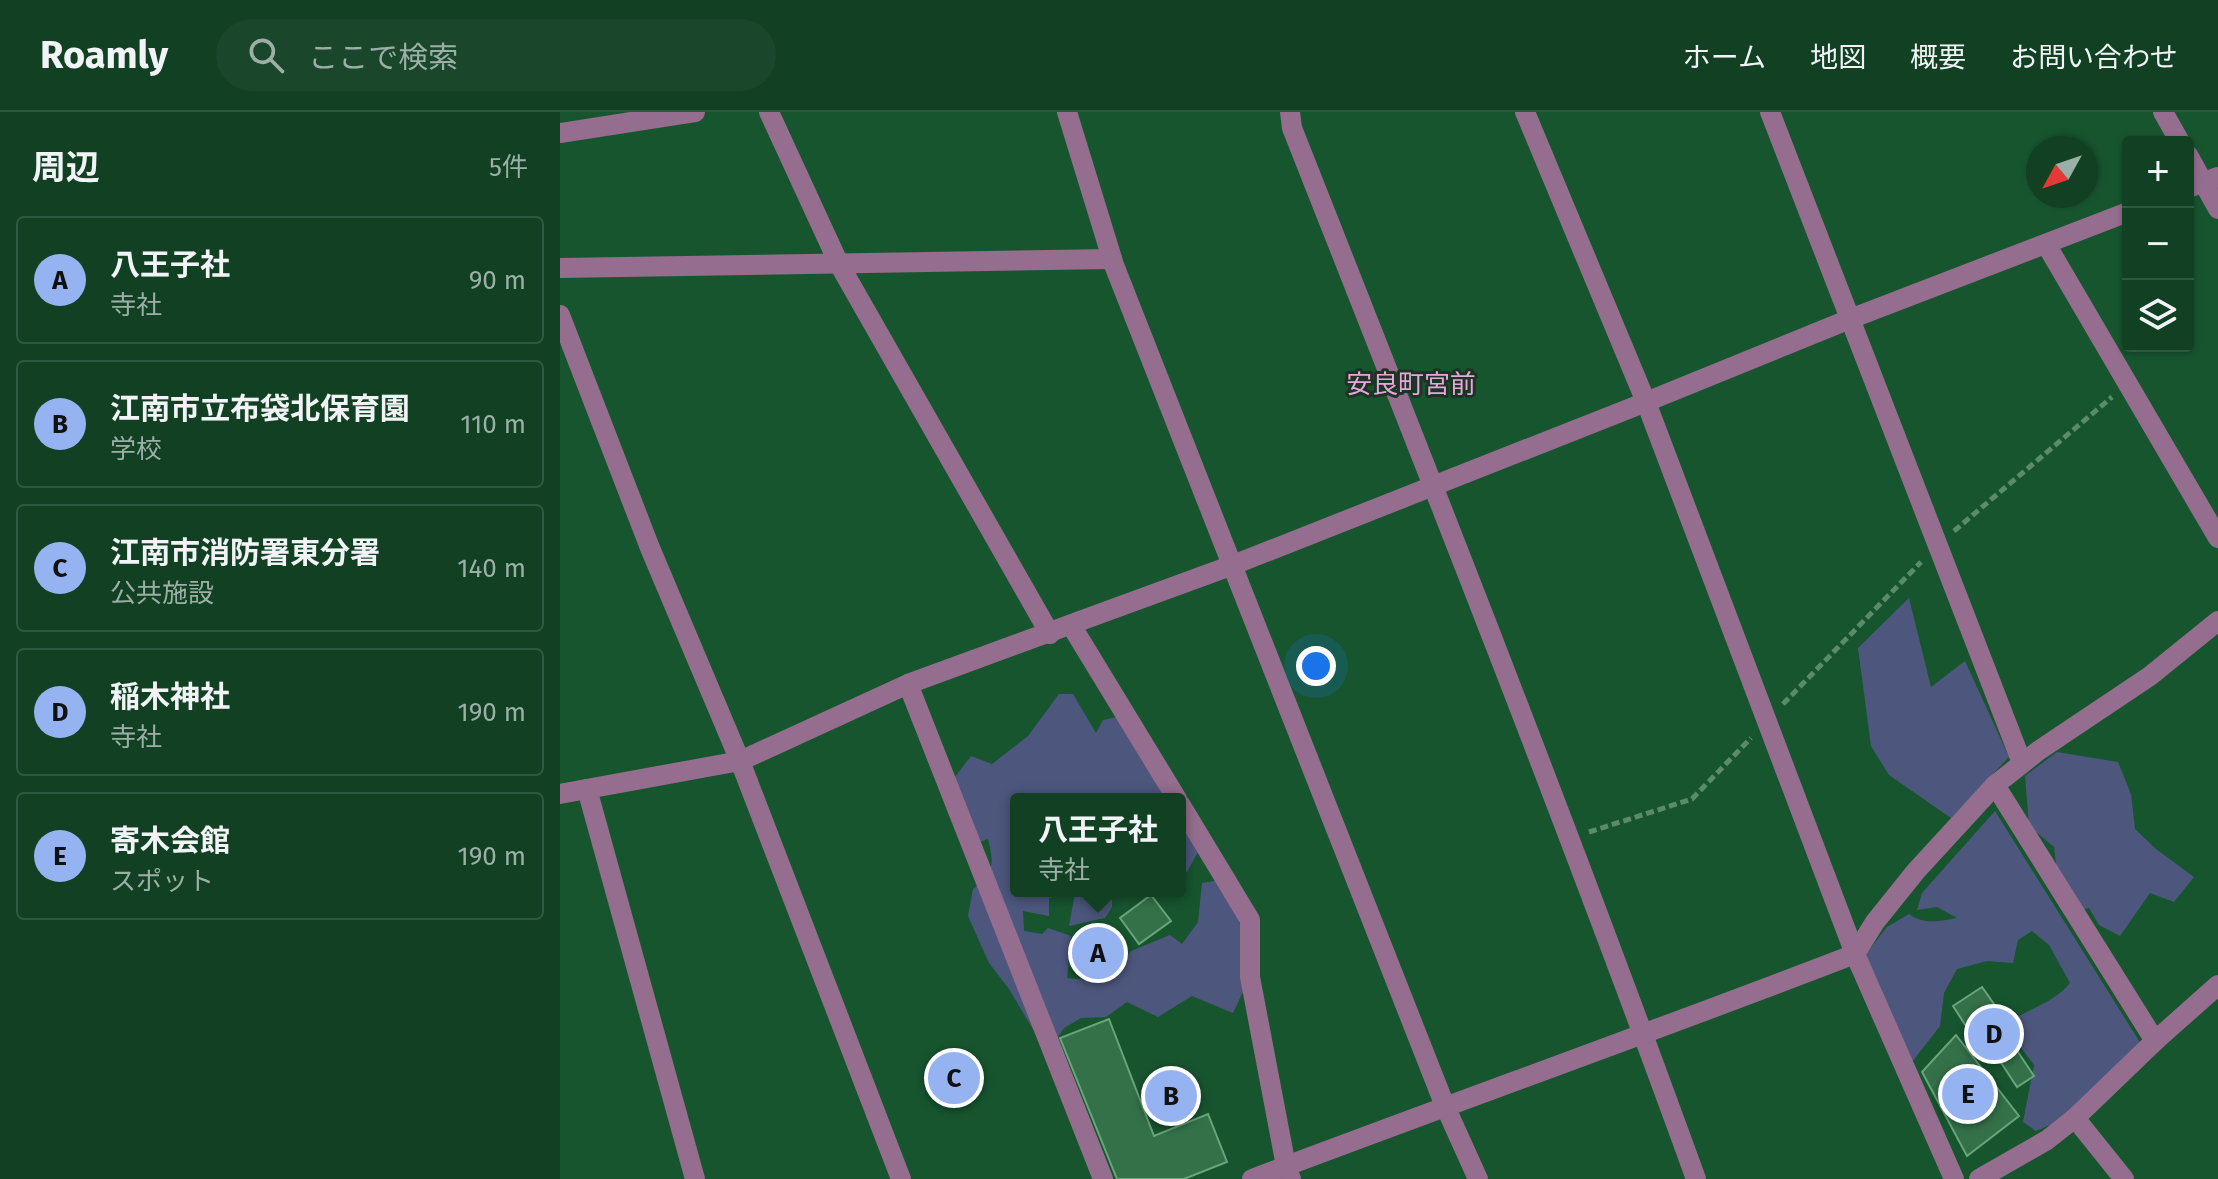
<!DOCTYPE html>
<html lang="ja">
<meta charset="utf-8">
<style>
:root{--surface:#114023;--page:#1a472b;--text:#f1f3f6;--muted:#9cafa6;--line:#305941;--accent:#95b2f1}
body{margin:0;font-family:"Fira Sans","Noto Sans JP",sans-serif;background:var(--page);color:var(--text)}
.controls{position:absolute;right:24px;top:24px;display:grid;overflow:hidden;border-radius:8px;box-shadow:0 2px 6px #0004}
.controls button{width:72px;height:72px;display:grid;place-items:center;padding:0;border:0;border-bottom:2px solid var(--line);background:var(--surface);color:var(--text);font:40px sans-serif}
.compass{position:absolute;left:1466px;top:24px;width:72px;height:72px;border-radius:50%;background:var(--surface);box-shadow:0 2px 6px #0004;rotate:230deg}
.you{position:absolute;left:756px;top:554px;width:28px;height:28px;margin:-20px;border:6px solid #fff;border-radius:50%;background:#1a73e8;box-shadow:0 0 0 12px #1a73e833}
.badge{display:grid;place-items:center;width:52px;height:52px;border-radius:50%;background:var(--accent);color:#111;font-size:26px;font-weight:700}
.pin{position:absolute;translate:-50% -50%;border:4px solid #fff;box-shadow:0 2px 8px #0006}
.popup{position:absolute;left:450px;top:681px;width:176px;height:104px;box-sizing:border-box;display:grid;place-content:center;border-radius:8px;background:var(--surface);filter:drop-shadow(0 2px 6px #0005);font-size:26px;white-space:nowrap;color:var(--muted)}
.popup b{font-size:30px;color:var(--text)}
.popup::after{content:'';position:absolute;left:50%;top:100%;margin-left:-16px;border:16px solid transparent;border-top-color:var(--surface)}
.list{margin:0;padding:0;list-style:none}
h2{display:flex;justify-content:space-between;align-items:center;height:104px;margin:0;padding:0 32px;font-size:34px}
h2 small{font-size:26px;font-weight:400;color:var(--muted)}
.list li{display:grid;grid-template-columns:52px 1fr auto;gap:24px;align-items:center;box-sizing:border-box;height:128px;margin:0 16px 16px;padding:0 16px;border:2px solid var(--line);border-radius:8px}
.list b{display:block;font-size:30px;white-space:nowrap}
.list p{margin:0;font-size:26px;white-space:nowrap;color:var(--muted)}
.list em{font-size:26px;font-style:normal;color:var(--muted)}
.icon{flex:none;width:44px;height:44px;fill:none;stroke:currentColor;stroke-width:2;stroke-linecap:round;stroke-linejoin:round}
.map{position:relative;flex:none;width:1658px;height:1067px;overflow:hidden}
header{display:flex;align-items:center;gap:48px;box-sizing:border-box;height:112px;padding:0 40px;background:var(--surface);border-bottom:2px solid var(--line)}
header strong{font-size:38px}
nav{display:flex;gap:44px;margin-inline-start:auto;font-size:28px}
.search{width:560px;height:72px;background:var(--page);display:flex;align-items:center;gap:20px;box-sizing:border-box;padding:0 28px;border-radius:44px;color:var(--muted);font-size:30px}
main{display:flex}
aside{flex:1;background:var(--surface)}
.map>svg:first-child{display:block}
</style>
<header>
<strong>Roamly</strong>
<div class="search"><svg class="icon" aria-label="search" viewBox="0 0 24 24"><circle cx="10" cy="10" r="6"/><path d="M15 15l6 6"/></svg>ここで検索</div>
<nav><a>ホーム</a><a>地図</a><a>概要</a><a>お問い合わせ</a></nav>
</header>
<main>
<aside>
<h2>周辺<small>5件</small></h2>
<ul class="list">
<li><span class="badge">A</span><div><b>八王子社</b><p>寺社</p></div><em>90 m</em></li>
<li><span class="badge">B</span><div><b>江南市立布袋北保育園</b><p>学校</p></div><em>110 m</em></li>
<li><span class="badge">C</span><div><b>江南市消防署東分署</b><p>公共施設</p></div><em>140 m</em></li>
<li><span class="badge">D</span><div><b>稲木神社</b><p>寺社</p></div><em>190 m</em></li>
<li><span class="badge">E</span><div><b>寄木会館</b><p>スポット</p></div><em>190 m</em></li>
</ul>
</aside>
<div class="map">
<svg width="1658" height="1067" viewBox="0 0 1658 1067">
<rect width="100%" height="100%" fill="#17552f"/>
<g fill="#4d577d">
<path d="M1349,486l22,89 34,-26 44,96 -58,61 -62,-43 -18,-29 -13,-98z"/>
<path d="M499,582h14l23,39 7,-13 23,-5 50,84h-160v92h96v16l-7,11 -36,8 6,-33 -26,5v18l-26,-5 1,20 18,3 6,-6 23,8 -4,42 41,4 23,-31 39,-16 12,9 16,-22 4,-39 18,-3 19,39 11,58 -17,36 -41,-17 -34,21 -31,-15 -21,15 -25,1 -17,10 -13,19 -14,-11 -28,-47 -20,-26 -21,-47 5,-27c22,-16 21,-26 15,-50l-16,6 -24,-59 23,-30 21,8 36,-28z"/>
<path d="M1497,640l61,10 13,32 4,35 21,20 38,28 -20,25 -24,-9 -30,43 -21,-11 -10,-17 -20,6 -18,-25 5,-26 -2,-16 -25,-21 -4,-50z"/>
<path d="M620,697l18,43 -11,20 -7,-5z"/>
<path d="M1435,699l146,233 -75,74 -30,13 -13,-9 11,-57 -12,-16 -14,-27c21,-13 47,-20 62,-39l-21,-38 -17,-14 -14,9 -5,23 -26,-2 -30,8 -13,24 -4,33 -28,36 -50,-103 25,-32 22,-13c15,11 31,7 48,4l-20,-11 -20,3 5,-17z"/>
</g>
<g fill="#347149" stroke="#69a57a" stroke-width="2">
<path d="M591,783l20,26 -32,23 -19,-26z"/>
<path d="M540,815l24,30 -29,23 -24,-30z"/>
<path d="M1422,875l19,27 -5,5 38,57 -17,11 -36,-55 -8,5 -20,-31z"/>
<path d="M549,907l45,117 54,-22 19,48 -43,17h-67l-57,-141z"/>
<path d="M1396,923l63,81 -52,40 -45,-84z"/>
</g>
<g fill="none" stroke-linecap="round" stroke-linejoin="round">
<g stroke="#5a8c6b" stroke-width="5" stroke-dasharray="8 4" stroke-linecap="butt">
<path d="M1394,419l158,-134"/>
<path d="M1223,592l138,-142"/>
<path d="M1029,720l103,-33 59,-61"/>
</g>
<g stroke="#956d8e" stroke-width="20">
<path d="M209,0l70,152 211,370"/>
<path d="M507,0l47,153 331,841 33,73"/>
<path d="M730,0l2,16c138,349 276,698 404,1051"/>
<path d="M965,0l121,290 209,552 99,225"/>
<path d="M1210,0l252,651"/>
<path d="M1603,0l17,30"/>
<path d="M0,21l135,-21"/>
<path d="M1628,43l30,54"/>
<path d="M1628,76l30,-11"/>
<path d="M1486,132l172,294"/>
<path d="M0,156l552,-9"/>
<path d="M0,203l90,233 90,213 161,418"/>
<path d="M511,513l106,174"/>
<path d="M348,572l195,495"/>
<path d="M1435,673l160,256"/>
<path d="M27,677l108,390"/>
<path d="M0,682l180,-33 168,-77 325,-119 413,-163 204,-83 278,-107"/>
<path d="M620,692l70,116v57l36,189 5,13"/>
<path d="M1515,1006l49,61"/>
<path d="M692,1067c201,-76 403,-148 603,-225l20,-32 41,-51 79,-86 43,-34 112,-75 68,-55"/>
<path d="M1419,1067l68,-39 28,-22 80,-77 63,-56"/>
</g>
</g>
<g text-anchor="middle" stroke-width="6" stroke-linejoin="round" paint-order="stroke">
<g font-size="26" fill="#e6a7db" stroke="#1b3423">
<text x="851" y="281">安良町宮前</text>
</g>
</g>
</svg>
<div class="controls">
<button>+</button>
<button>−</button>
<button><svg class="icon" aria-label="layers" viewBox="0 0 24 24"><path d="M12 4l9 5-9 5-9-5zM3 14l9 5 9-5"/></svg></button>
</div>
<svg class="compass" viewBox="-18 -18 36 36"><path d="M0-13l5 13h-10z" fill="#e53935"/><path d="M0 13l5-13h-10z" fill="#9cafa6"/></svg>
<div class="you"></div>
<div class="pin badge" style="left:538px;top:841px">A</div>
<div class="popup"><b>八王子社</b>寺社</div>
<div class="pin badge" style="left:611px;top:984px">B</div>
<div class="pin badge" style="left:394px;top:966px">C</div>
<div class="pin badge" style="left:1434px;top:922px">D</div>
<div class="pin badge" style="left:1408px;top:982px">E</div>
</div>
</main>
